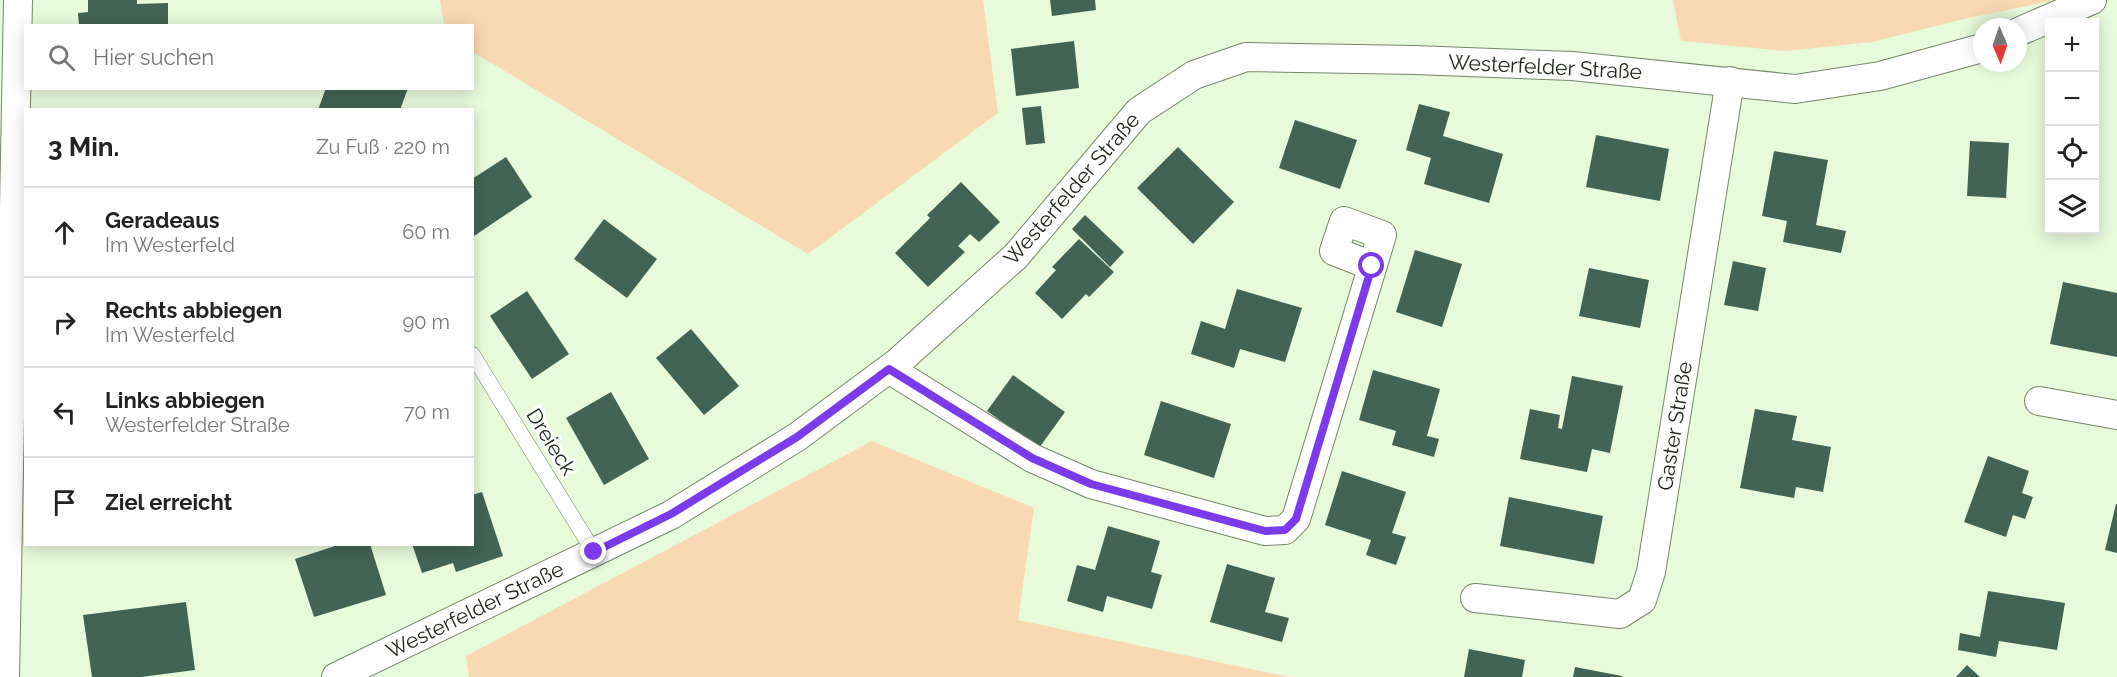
<!DOCTYPE html>
<html lang="de">
<meta charset="utf-8">
<style>
:root{--surface:#fff;--page:#f6f6f6;--text:#222;--muted:#767676;--line:#e0e0e0}
body{margin:0;font-family:Raleway,sans-serif;background:var(--page);color:var(--text)}
.controls{position:absolute;right:18px;top:18px;display:grid;overflow:hidden;border-radius:0px;box-shadow:0 3px 15px #0003}
.controls button{width:54px;height:54px;display:grid;place-items:center;padding:0;border:0;border-bottom:2px solid var(--line);background:var(--surface);color:var(--text);font:30px sans-serif}
.compass{position:absolute;left:1973px;top:18px;width:54px;height:54px;border-radius:50%;background:var(--surface);box-shadow:0 3px 15px #0003;rotate:178deg}
.stop{position:absolute;width:18px;height:18px;margin:-14px;border:4px solid #7c3aed;border-radius:50%;background:#fff}
.stop.end{background:#7c3aed;border-color:#fff;box-shadow:0 2px 6px #0008}
.list{margin:0;padding:0;list-style:none}
h2{display:flex;justify-content:space-between;align-items:center;height:78px;margin:0;padding:0 24px;font-size:26px}
h2 small{font-size:20px;font-weight:400;color:var(--muted)}
.list li{display:grid;grid-template-columns:39px 1fr auto;gap:18px;align-items:center;box-sizing:border-box;height:90px;padding:0 24px;border-top:2px solid var(--line)}
.list b{display:block;font-size:22px;white-space:nowrap}
.list p{margin:0;font-size:20px;white-space:nowrap;color:var(--muted)}
.list em{font-size:20px;font-style:normal;color:var(--muted)}
.icon{flex:none;width:33px;height:33px;fill:none;stroke:currentColor;stroke-width:2;stroke-linecap:round;stroke-linejoin:round}
.map{position:relative;flex:none;width:2117px;height:677px;overflow:hidden}
.search{position:absolute;background:var(--surface);box-shadow:0 3px 15px #0003;left:24px;top:24px;width:450px;height:66px;display:flex;align-items:center;gap:15px;box-sizing:border-box;padding:0 21px;border-radius:0px;color:var(--muted);font-size:22px}
.panel{position:absolute;background:var(--surface);box-shadow:0 3px 15px #0003;left:24px;top:108px;width:450px;height:438px;border-radius:0px}
.map>svg:first-child{display:block}
</style>
<div class="map">
<svg width="2117" height="677" viewBox="0 0 2117 677">
<rect width="100%" height="100%" fill="#e7fada"/>
<g fill="#f9d9b3">
<path d="M440,0h543l15,113 -190,141 -335,-202 -1,-26 -28,-1z"/>
<path d="M1673,0h378v1l-83,17 -96,24 -86,9 -105,-10z"/>
<path d="M872,441l162,67 -16,112 271,57h-820l-3,-21z"/>
</g>
<g fill="#426454">
<path d="M88,0h49v4l31,-1v23h-89l-1,-13 10,-1z"/>
<path d="M1050,0h45l1,10 -44,6z"/>
<path d="M1074,41l5,47 -63,8 -5,-47z"/>
<path d="M326,88h82l-8,22h-82z"/>
<path d="M1419,104l31,8 -7,24 60,18 -14,49 -65,-19 7,-26 -25,-8z"/>
<path d="M1041,106l4,37 -19,2 -4,-37z"/>
<path d="M1295,120l62,20 -17,49 -61,-21z"/>
<path d="M1596,135l73,14 -9,52 -74,-14z"/>
<path d="M1970,141l39,2 -3,55 -39,-2z"/>
<path d="M1178,147l56,55 -41,42 -56,-56z"/>
<path d="M1774,151l54,9 -12,65 30,6 -5,22 -58,-11 4,-21 -25,-5z"/>
<path d="M506,157l26,40 -58,39 -2,-57z"/>
<path d="M961,182l39,40 -21,20 -9,-8 -12,12 7,6 -37,35 -33,-34 35,-35 -3,-3z"/>
<path d="M1085,215l39,37 -14,15 -38,-38z"/>
<path d="M604,219l53,40 -30,39 -53,-39z"/>
<path d="M1079,239l35,33 -25,25 -3,-3 -24,25 -27,-26 21,-23 -4,-3z"/>
<path d="M1415,250l47,14 -20,63 -46,-15z"/>
<path d="M1733,261l33,7 -8,43 -34,-6z"/>
<path d="M1589,268l60,12 -9,48 -61,-12z"/>
<path d="M2063,282l54,11v64l-67,-13z"/>
<path d="M1237,289l65,19 -17,54 -45,-13 -6,19 -43,-14 10,-33 24,8z"/>
<path d="M527,291l42,63 -37,25 -42,-63z"/>
<path d="M691,329l48,57 -35,29 -48,-57z"/>
<path d="M1373,370l67,19 -13,47 12,3 -5,18 -42,-12 4,-14 -37,-11z"/>
<path d="M1013,375l52,37 -26,36 -52,-37z"/>
<path d="M1572,376l51,10 -13,67 -18,-4 -5,23 -67,-13 10,-50 30,6 -2,13 4,1z"/>
<path d="M611,392l38,67 -45,26 -38,-67z"/>
<path d="M1161,401l70,23 -17,54 -70,-23z"/>
<path d="M1755,409l42,7 -5,24 39,7 -8,45 -27,-5 -2,11 -54,-10z"/>
<path d="M1988,456l41,15 -7,22 11,4 -8,22 -12,-4 -7,22 -42,-15z"/>
<path d="M1342,471l64,21 -14,41 14,4 -10,28 -30,-10 5,-15 -46,-15z"/>
<path d="M482,492l21,64 -47,16 -3,-9 -31,10 -10,-29h60v-49z"/>
<path d="M1509,497l94,19 -9,48 -94,-18z"/>
<path d="M2116,504h1v49l-12,-3z"/>
<path d="M1108,526l52,15 -9,31 11,3 -10,34 -45,-13 -4,16 -36,-11 10,-36 18,5z"/>
<path d="M341,544h29l16,51 -72,22 -19,-58z"/>
<path d="M1227,564l48,14 -10,34 24,6 -7,24 -72,-20z"/>
<path d="M1988,591l77,12 -8,47 -58,-9 -3,16 -38,-7 2,-17 20,4z"/>
<path d="M186,602l9,68 -54,7h-49l-9,-62z"/>
<path d="M1469,649l56,11 -3,17h-58z"/>
<path d="M1967,665l13,12h-24z"/>
<path d="M1575,667l47,9v1h-49z"/>
</g>
<g fill="none" stroke-linecap="round" stroke-linejoin="round">
<g stroke="#758669" stroke-width="16">
<path id="lane" d="M472,354l122,198"/>
</g>
<g stroke="#758669" stroke-width="30">
<g id="street">
<path d="M2018,32l74,-32"/>
<path d="M889,369l143,89 59,26 174,47 20,-1 11,-11 86,-284 -38,-14 -10,30 38,15"/>
<path d="M2039,401l78,14"/>
<path d="M1475,598l145,16 22,-14 9,-28 79,-491"/>
<path d="M5,677l13,-677"/>
<path d="M336,677l335,-162 126,-78 101,-75 118,-106 123,-145 55,-36 52,-18 169,3 157,6 223,23 85,-13 102,-28"/>
</g>
</g>
<use href="#lane" stroke="#fff" stroke-width="15"/>
<use href="#street" stroke="#fff" stroke-width="28"/>
</g>
<g fill="none" stroke-linecap="round" stroke-linejoin="round">
<path stroke="#7c3aed" stroke-width="8" d="M594,552l77,-38 126,-77 92,-68 143,89 59,26 174,47 20,-1 11,-11 76,-253"/>
</g>
<g text-anchor="middle" stroke-width="6" stroke-linejoin="round" paint-order="stroke">
<g font-size="21" fill="#1d2418" stroke="#fff">
<text transform="translate(1545 67) rotate(3)" y="7">Westerfelder Straße</text>
<text transform="translate(1072 189) rotate(-49)" y="7">Westerfelder Straße</text>
<text transform="translate(1675 426) rotate(-81)" y="7">Gaster Straße</text>
<text transform="translate(551 442) rotate(58)" y="7">Dreieck</text>
<text transform="translate(475 610) rotate(-26)" y="7">Westerfelder Straße</text>
</g>
</g>
</svg>
<div class="controls">
<button>+</button>
<button>−</button>
<button><svg class="icon" aria-label="locate" viewBox="0 0 24 24"><circle cx="12" cy="12" r="6"/><path d="M12 2v4M12 18v4M2 12h4M18 12h4"/></svg></button>
<button><svg class="icon" aria-label="layers" viewBox="0 0 24 24"><path d="M12 4l9 5-9 5-9-5zM3 14l9 5 9-5"/></svg></button>
</div>
<svg class="compass" viewBox="-18 -18 36 36"><path d="M0-13l5 13h-10z" fill="#e53935"/><path d="M0 13l5-13h-10z" fill="#767676"/></svg>
<div class="stop" style="left:1372px;top:266px"></div>
<div class="stop end" style="left:594px;top:552px"></div>
<div class="search"><svg class="icon" aria-label="search" viewBox="0 0 24 24"><circle cx="10" cy="10" r="6"/><path d="M15 15l6 6"/></svg>Hier suchen</div>
<section class="panel">
<h2>3 Min.<small>Zu Fuß · 220 m</small></h2>
<ul class="list">
<li><svg class="icon" aria-label="ahead" viewBox="0 0 24 24"><path d="M12 20V5M6 11l6-6 6 6"/></svg><div><b>Geradeaus</b><p>Im Westerfeld</p></div><em>60 m</em></li>
<li><svg class="icon" aria-label="right" viewBox="0 0 24 24"><path d="M7 20v-9h11M14 6l5 5-5 5"/></svg><div><b>Rechts abbiegen</b><p>Im Westerfeld</p></div><em>90 m</em></li>
<li><svg class="icon" aria-label="left" viewBox="0 0 24 24"><path d="M17 20v-9H6M10 6l-5 5 5 5"/></svg><div><b>Links abbiegen</b><p>Westerfelder Straße</p></div><em>70 m</em></li>
<li><svg class="icon" aria-label="arrive" viewBox="0 0 24 24"><path d="M6 21V4h12l-3 4 3 4H6"/></svg><div><b>Ziel erreicht</b></div></li>
</ul>
</section>
</div>
